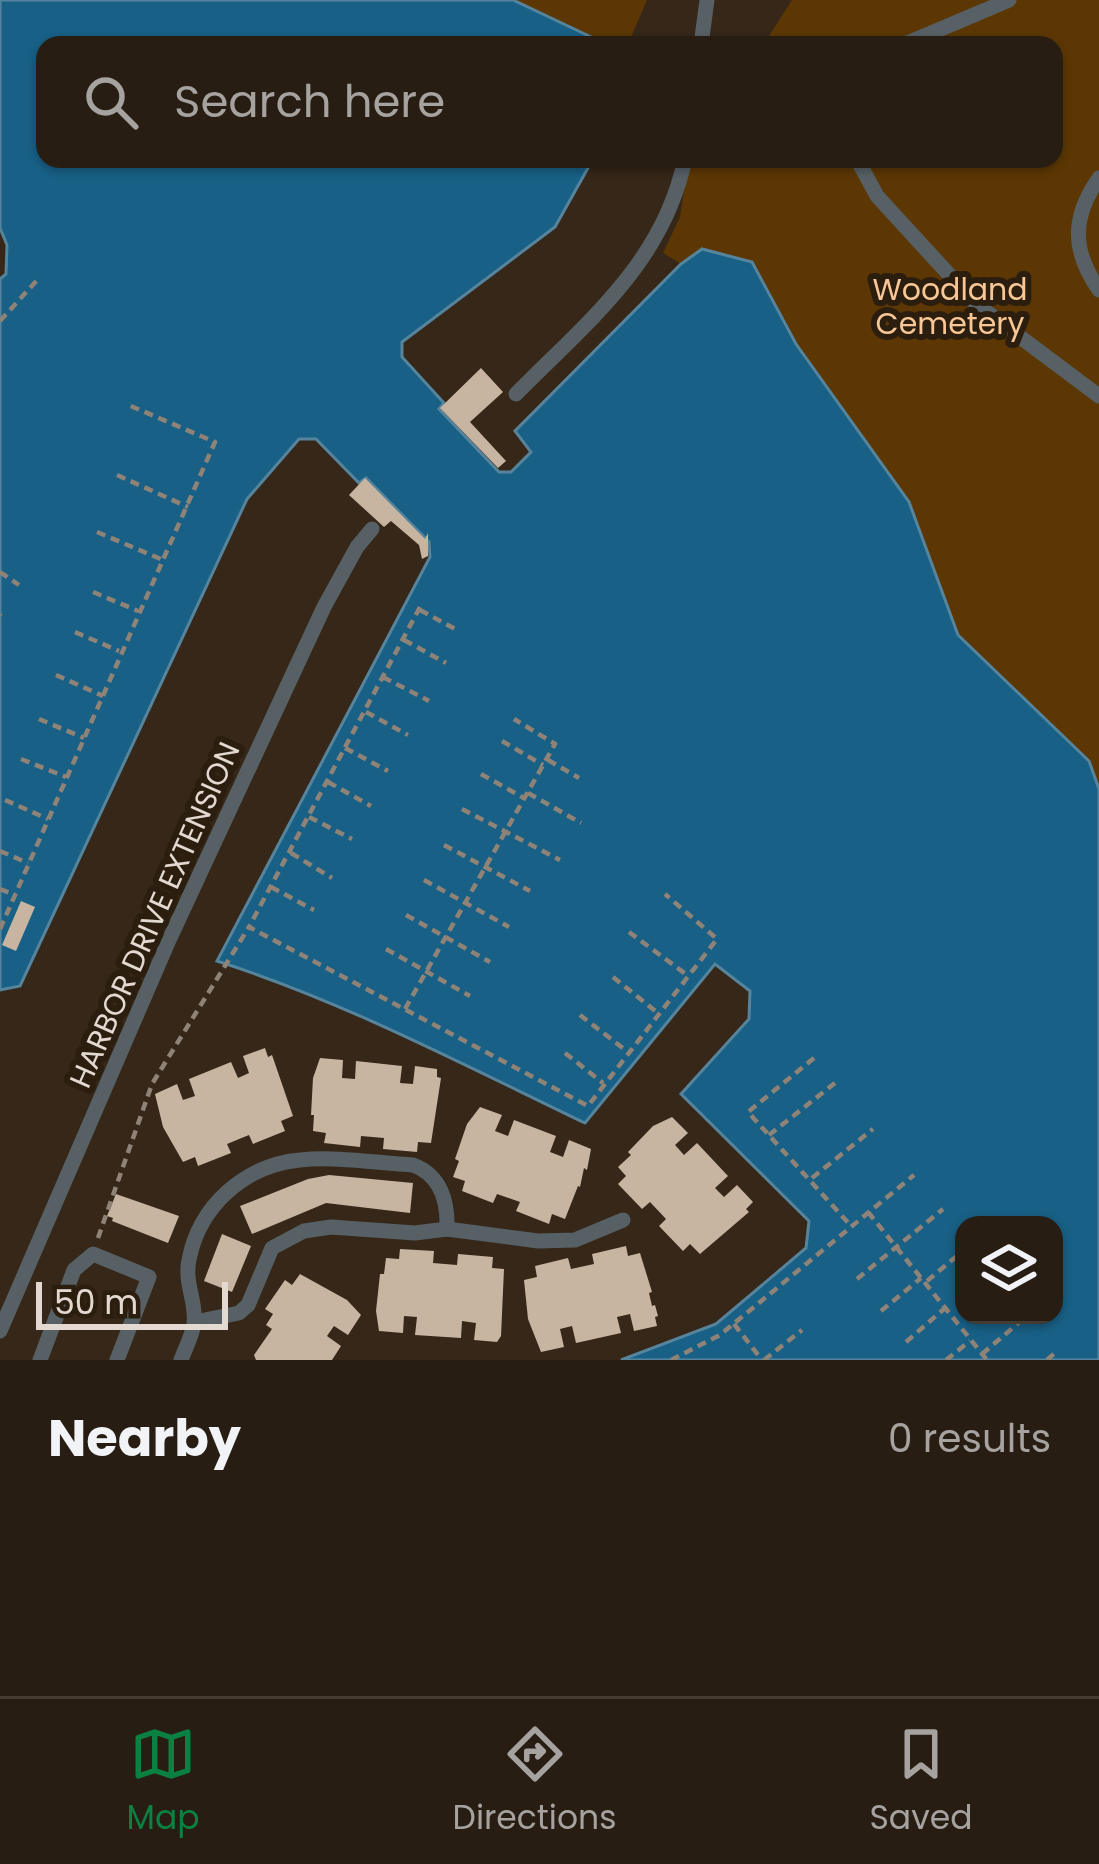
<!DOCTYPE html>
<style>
:root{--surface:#281d12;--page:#342a20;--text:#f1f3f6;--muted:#a5a29f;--line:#443b32;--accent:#0b8043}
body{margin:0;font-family:Poppins,sans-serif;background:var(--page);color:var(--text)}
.controls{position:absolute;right:36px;bottom:36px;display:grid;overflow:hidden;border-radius:24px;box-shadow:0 3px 9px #0004}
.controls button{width:108px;height:108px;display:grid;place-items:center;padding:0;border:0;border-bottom:3px solid var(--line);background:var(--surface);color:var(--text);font:60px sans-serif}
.scale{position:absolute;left:36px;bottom:30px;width:192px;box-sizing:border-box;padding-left:12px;border:6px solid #e3d9d0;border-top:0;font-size:33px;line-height:42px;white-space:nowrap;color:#e3d9d0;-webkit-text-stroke:9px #2b1e0f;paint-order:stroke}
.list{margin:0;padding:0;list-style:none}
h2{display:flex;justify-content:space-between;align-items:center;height:156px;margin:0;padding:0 48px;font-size:51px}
h2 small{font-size:39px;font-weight:400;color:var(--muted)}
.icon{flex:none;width:66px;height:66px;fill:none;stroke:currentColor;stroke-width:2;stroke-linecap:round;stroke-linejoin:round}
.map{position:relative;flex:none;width:1099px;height:1360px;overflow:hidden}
.search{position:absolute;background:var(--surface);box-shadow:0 3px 9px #0004;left:36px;right:36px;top:36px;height:132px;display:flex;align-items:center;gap:30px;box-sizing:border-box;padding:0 42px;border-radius:24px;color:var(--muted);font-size:45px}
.sheet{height:336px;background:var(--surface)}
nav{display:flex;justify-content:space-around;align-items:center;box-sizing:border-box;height:168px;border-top:3px solid var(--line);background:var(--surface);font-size:33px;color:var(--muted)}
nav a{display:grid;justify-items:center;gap:6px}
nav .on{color:var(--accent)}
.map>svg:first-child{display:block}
</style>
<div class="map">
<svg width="1099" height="1360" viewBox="0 0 1099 1360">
<rect width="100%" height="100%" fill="#362718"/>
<g fill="#5c3704">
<path d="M513,0h134l-18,42 -21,3z"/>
<path d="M792,0h307v789l-10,-28 -131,-126 -49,-133 -113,-158 -44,-82 -49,-13 -22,15 -18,-11 17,-36 9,-58h365v-114h-291z"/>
</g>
<path fill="#186086" stroke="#55849c" stroke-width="3" fill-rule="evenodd" d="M0,0h513l95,45h-563v114h548l-38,68 -153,115v15l42,46 -5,6 60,63h12l20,-20 -16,-21 166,-167 21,-15 50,13 44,82 113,158 49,133 131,126 10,28v571h-478l95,-36 90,-76 3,-27 -128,-127 68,-75 1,-28 -35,-27 -130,159c-121,-58 -240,-121 -368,-162l213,-404 -1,-15 -63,-64 -7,5 -43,-44h-17l-52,60 -227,487 -20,4v-711l6,-5 1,-29 -7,-17zM964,1225h90v90h-90z"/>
<g fill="#c7b5a2">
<path d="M481,368l22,24 -33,30 36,39 -8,7 -58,-60z"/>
<path d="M365,478l60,61 3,-6v23l-6,3 -3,-14 -28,-24 -7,6 -35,-32z"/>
<path d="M21,901l14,6 -19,44 -14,-6z"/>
<path d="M265,1048l3,9 4,-2 21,61 -12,5 4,10 -32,13 -4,-9 -22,9 4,9 -33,13 -3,-9 -12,5 -20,-35 -8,-33 22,-10 6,16 12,-4 -6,-17 42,-17 7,16 11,-5 -6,-17z"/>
<path d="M320,1058l23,2 -1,18 13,1 1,-18 46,5 -2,17 13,1 2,-18 22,3v8l4,1 -10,65 -13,-1 -1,10 -34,-3 1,-11 -23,-2 -1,11 -36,-4 2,-10 -13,-2 1,-16h-3l2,-37z"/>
<path d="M480,1107l22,8 -7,16 13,5 6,-16 42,16 -6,16 13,5 6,-17 22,9 -4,21 -3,-2 -4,19 -2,-1 -13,33 -13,-5 -3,10 -33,-13 4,-9 -23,-8 -4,9 -31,-12 3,-10 -12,-4 6,-16 -4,-2 12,-35z"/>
<path d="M672,1117l16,16 -13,12 9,10 13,-12 31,33 -13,12 9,9 13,-12 16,17 -7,7 3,3 -49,42 -10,-10 -7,7 -24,-25 7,-7 -16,-17 -8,7 -24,-25 8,-8 -8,-9 13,-12 -3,-3 25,-26z"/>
<path d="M329,1175l84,8 -3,30 -84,-10 -74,31 -12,-28 68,-27z"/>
<path d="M116,1194l63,22 -11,27 -56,-22 1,-3 -6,-2z"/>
<path d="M222,1234l29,12 -19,46 -28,-11z"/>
<path d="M626,1246l2,10 12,-3 12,39 -3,1 3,13 3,-1 3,11 -3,1 2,9 -23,5 -4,-17 -13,3 4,16 -45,10 -4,-17 -12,3 4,18 -23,5 -13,-33 -4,-39 13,-3 -2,-11 33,-8 3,11 23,-5 -2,-10z"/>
<path d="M400,1249l34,2 -1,12 24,2 1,-11 35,3 -1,11 12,1 -3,67 -4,6 -23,-2 2,-17 -14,-2 -1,17 -46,-3 2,-18 -13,-1 -1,17 -24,-2 -3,-20 4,-37h4l2,-16 13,1z"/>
<path d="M300,1274l47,26 14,15 -13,20 -14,-9 -7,10 14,10 -9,14h-76l-2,-5 18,-26 -6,-4 7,-11 -8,-5 20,-29 7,5z"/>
</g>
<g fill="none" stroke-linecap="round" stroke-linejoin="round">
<g stroke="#8f8377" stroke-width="4.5" stroke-dasharray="9 6" stroke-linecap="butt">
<path d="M0,321l39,-43"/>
<path d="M117,475l71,32"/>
<path d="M97,532l66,28"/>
<path d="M0,572l19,13"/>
<path d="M93,592l45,19"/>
<path d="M420,607l-171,320 339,179 129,-167 -52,-45"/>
<path d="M420,610l37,20"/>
<path d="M0,615l1,1"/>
<path d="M75,632l44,19"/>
<path d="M404,640l42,23"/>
<path d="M56,675l47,21"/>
<path d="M383,677l46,24"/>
<path d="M366,712l42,23"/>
<path d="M39,719l45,19"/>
<path d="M502,741l41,24"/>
<path d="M345,748l43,23"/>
<path d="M21,759l45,18"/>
<path d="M548,760l31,18"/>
<path d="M481,774l43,24"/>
<path d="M328,782l43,24"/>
<path d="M528,793l53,30"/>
<path d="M5,800l43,19"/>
<path d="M462,809l98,51"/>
<path d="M309,817l43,22"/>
<path d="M444,845l86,46"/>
<path d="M0,851l28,12"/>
<path d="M291,853l41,25"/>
<path d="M424,880l85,47"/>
<path d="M271,887l43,23"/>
<path d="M0,889l15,6"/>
<path d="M406,915l84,47"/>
<path d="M0,929l215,-487 -89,-38"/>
<path d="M629,932l58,43"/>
<path d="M386,949l84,47"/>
<path d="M613,977l46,37"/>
<path d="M405,1009l150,-265 -41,-25"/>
<path d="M580,1015l48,37"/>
<path d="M565,1053l38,30"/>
<path d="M814,1058l-66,54 103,114"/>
<path d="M769,1135l66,-52"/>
<path d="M812,1178l61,-49"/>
<path d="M868,1212l119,148"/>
<path d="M98,1238l54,-154 97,-157"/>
<path d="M857,1279l86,-70"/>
<path d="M927,1281l37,-31"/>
<path d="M881,1311l40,-33"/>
<path d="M734,1324l28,36"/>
<path d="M906,1342l39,-34"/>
<path d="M982,1354l46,-39"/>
<path d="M671,1360l49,-25 194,-160"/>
<path d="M764,1360l38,-30"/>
<path d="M946,1360l24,-19"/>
<path d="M1047,1360l10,-9"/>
</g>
<g stroke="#566065" stroke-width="15">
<path d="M701,45l6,-45"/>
<path d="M903,45l106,-45"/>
<path d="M857,159l20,37 99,108 123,92"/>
<path d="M1099,178c-28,40 -27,73 0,112"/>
<path d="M516,394c72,-73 147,-131 169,-235"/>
<path d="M195,1322l44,-9 9,-8 24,-57 32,-17 27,-4 84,6 32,-4 91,12 37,-1 48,-20"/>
<path d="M0,1331l169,-391 155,-333 33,-60 15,-18"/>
<path d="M40,1360l34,-90 19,-16 56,23 -32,83"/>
<path d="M181,1360c4,-11 11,-24 13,-36 3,-21 -10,-41 -5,-64 10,-54 56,-95 111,-100 36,-4 77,3 113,5 28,10 35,37 34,64"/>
</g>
</g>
<g text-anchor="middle" stroke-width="12" stroke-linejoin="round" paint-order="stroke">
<g font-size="30" fill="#f8c795" stroke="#2b1e0f">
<text x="950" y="300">Woodland<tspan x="950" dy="34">Cemetery</tspan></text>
</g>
<g font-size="30" fill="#e3d9d0" stroke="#2b1e0f">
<text transform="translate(155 915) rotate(-66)" y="10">HARBOR DRIVE EXTENSION</text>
</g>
</g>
</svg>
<div class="controls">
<button><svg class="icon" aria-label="layers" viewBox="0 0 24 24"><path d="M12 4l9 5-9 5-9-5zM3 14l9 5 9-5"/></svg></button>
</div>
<div class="scale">50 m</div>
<div class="search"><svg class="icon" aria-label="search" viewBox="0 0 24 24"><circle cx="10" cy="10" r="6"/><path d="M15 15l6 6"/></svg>Search here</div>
</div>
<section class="sheet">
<h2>Nearby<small>0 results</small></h2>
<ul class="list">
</ul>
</section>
<nav>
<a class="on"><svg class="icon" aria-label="map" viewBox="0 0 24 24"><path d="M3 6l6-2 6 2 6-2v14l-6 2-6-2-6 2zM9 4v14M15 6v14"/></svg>Map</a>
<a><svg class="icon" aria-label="directions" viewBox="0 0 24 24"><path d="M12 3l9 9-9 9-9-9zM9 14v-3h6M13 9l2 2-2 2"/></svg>Directions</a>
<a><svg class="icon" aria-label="saved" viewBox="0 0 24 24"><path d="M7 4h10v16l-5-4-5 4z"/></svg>Saved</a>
</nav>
